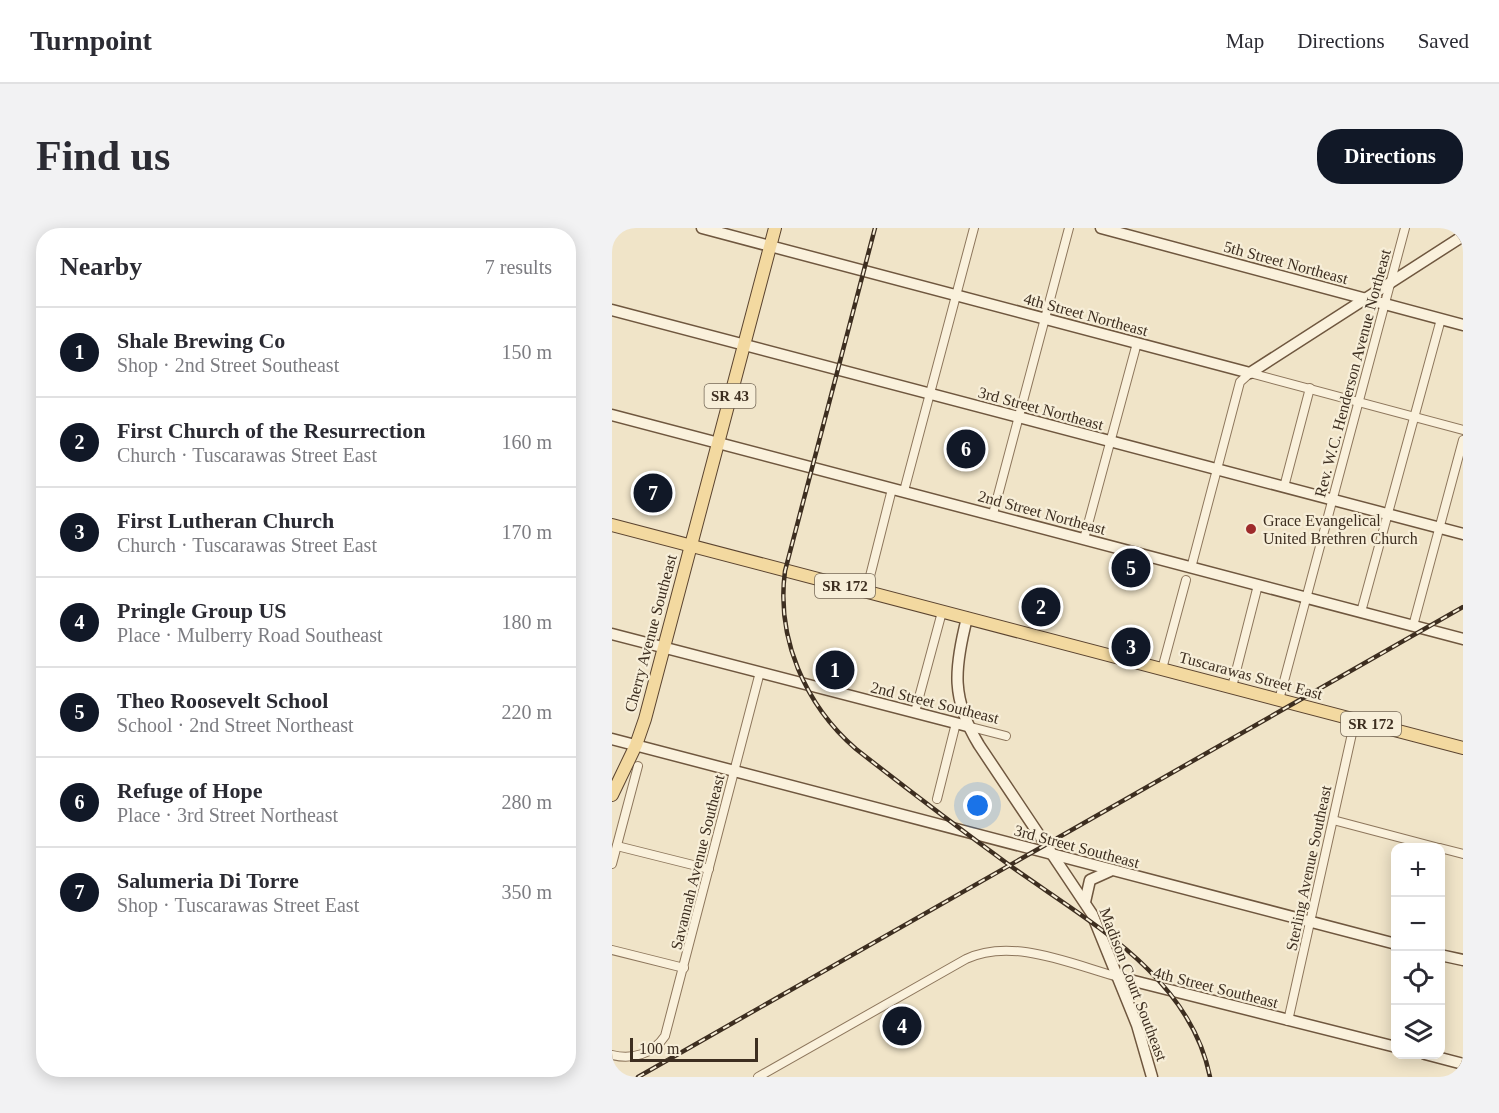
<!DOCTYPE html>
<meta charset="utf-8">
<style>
:root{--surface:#fff;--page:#f2f2f3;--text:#2b2b33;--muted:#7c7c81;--line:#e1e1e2;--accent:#111827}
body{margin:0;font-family:"Times New Roman",serif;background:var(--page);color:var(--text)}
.controls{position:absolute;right:18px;bottom:18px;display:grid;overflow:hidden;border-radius:12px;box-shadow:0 3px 15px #0003}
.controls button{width:54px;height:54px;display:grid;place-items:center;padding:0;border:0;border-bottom:2px solid var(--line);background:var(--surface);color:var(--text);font:30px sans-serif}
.scale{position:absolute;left:18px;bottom:15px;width:128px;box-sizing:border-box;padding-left:6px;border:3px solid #3d2e20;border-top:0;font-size:16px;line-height:21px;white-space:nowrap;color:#3d2e20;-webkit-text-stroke:4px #f7eed8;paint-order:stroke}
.you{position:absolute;left:366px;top:578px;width:21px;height:21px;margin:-15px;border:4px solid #fff;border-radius:50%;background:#1a73e8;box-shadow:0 0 0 9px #1a73e833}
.badge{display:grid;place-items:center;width:39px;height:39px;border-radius:50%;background:var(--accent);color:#fff;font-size:20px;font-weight:700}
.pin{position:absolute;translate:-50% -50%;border:3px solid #fff;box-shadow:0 2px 6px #0006}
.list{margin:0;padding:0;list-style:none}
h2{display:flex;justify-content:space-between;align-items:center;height:78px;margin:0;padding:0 24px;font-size:26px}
h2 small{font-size:20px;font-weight:400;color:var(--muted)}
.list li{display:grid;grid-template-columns:39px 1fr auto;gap:18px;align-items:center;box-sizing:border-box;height:90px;padding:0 24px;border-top:2px solid var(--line)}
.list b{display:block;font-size:22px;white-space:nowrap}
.list p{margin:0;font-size:20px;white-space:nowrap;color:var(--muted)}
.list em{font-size:20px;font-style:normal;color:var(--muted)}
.icon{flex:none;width:33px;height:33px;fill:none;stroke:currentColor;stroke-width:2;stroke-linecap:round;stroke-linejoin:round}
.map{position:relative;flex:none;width:851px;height:849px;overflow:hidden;border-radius:24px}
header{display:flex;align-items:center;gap:36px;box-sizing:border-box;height:84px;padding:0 30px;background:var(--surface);border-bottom:2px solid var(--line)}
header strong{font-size:28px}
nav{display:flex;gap:33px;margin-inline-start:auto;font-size:21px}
.intro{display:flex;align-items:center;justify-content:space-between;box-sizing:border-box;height:144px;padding:0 36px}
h1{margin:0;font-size:42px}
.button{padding:15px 27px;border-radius:24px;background:var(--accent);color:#fff;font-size:21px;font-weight:700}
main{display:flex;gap:36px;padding:0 36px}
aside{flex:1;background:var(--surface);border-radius:24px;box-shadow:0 3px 15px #0003}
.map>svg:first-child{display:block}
</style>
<header>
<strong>Turnpoint</strong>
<nav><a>Map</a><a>Directions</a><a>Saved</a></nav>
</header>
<div class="intro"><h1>Find us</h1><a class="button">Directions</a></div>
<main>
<aside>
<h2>Nearby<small>7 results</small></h2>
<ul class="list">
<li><span class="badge">1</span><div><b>Shale Brewing Co</b><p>Shop · 2nd Street Southeast</p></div><em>150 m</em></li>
<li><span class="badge">2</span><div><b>First Church of the Resurrection</b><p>Church · Tuscarawas Street East</p></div><em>160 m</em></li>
<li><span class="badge">3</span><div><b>First Lutheran Church</b><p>Church · Tuscarawas Street East</p></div><em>170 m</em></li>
<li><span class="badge">4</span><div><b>Pringle Group US</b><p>Place · Mulberry Road Southeast</p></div><em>180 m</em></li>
<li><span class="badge">5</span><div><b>Theo Roosevelt School</b><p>School · 2nd Street Northeast</p></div><em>220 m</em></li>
<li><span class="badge">6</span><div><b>Refuge of Hope</b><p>Place · 3rd Street Northeast</p></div><em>280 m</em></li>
<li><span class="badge">7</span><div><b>Salumeria Di Torre</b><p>Shop · Tuscarawas Street East</p></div><em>350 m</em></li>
</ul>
</aside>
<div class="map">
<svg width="851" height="849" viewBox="0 0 851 849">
<rect width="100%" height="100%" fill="#f0e4c8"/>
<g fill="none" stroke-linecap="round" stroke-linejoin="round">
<g stroke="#8d765c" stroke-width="10">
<g id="street">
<path d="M672,259l26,-99"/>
<path d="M292,263l70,-263"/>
<path d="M381,286l76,-286"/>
<path d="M472,311l53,-196"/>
<path d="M579,340l49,-186 10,-9 213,57"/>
<path d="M254,364l26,-103"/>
<path d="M749,384l80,-293"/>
<path d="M801,398l50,-186"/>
<path d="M550,441l24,-89"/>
<path d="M620,459l26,-102"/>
<path d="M667,472l126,-472"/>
<path d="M303,484l27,-100"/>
<path d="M355,498l39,10"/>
<path d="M325,571l19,-76"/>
<path d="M721,592l106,28"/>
<path d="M5,618l92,23"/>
<path d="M828,620l23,6"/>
<path d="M0,636l26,-98"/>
<path d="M0,722l72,18"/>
<path d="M676,793l67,-301"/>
<path d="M0,827c20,5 41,-1 53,-19l95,-364"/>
<path d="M146,849l208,-118c46,-22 105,5 152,18"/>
</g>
</g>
<g stroke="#6f573f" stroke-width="13">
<g id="secondary">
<path d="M90,0l548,145 213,-137"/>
<path d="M489,0l362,97"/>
<path d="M0,82l851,224"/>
<path d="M0,187l851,224"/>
<path d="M355,390c-13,51 -16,81 12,127l113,169 45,111 15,52"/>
<path d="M0,406l355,92"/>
<path d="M0,511l784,205"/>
<path d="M473,674l5,-22 20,-9"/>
<path d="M828,727l23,5"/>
<path d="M506,749l278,70"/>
<path d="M813,826l38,10"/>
</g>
</g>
<g stroke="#5b4430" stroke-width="14">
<g id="primary">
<path d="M0,297l851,223"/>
<path d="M0,567l24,-50 9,-26 130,-491"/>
</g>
</g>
<use href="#street" stroke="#faf1dc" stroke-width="8"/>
<use href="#secondary" stroke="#faf1dc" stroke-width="10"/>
<use href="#primary" stroke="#f3d9a0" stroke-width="12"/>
<g stroke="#3d2e20" stroke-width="4.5">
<g id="rail">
<path d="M263,0l-90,343c-9,67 20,134 71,178 51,40 104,80 156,118 77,55 178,109 198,210"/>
<path d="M26,849l825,-470"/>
</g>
</g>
<use href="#rail" stroke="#f7eed8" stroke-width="2" stroke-dasharray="7" stroke-linecap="butt"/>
</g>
<circle fill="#9e2a2b" stroke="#f7eed8" stroke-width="2" cx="639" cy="301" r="6"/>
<g text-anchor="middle" stroke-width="4.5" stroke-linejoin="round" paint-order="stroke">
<g fill="#f7eed8" stroke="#756857" stroke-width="1.5">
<rect x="92.5" y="156" width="51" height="24" rx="4.5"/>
<rect x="203" y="346" width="60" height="24" rx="4.5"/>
<rect x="729" y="484" width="60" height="24" rx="4.5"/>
</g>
<g font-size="15" font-weight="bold" fill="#3d2e20">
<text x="118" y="173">SR 43</text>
<text x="233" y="363">SR 172</text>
<text x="759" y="501">SR 172</text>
</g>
<g font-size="16" fill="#3d2e20" stroke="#f7eed8">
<text transform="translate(674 34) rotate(15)" y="6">5th Street Northeast</text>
<text transform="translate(474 86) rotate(15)" y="6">4th Street Northeast</text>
<text transform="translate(740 145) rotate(-75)" y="6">Rev. W.C. Henderson Avenue Northeast</text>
<text transform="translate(429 180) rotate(15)" y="6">3rd Street Northeast</text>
<text transform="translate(430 284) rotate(15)" y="6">2nd Street Northeast</text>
<text transform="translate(38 405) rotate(-75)" y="6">Cherry Avenue Southeast</text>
<text transform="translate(639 447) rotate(15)" y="6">Tuscarawas Street East</text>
<text transform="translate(323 474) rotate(14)" y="6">2nd Street Southeast</text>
<text transform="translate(465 618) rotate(15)" y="6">3rd Street Southeast</text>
<text transform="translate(85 634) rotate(-76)" y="6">Savannah Avenue Southeast</text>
<text transform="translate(696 640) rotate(-78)" y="6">Sterling Avenue Southeast</text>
<text transform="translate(522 756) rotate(69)" y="6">Madison Court Southeast</text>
<text transform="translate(604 759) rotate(14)" y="6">4th Street Southeast</text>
</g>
<g font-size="16" fill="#3d2e20" stroke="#f7eed8" text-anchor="start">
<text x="651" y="298">Grace Evangelical<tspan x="651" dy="18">United Brethren Church</tspan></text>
</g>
</g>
</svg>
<div class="controls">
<button>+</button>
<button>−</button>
<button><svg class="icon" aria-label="locate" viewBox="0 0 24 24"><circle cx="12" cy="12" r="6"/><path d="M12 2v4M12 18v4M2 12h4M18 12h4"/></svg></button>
<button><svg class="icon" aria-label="layers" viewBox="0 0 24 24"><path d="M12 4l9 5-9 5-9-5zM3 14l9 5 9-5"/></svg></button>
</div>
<div class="scale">100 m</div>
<div class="you"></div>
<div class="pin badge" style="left:223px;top:442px">1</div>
<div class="pin badge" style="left:429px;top:379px">2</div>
<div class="pin badge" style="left:519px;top:419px">3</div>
<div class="pin badge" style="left:290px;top:798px">4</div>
<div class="pin badge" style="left:519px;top:340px">5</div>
<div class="pin badge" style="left:354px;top:221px">6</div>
<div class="pin badge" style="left:41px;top:265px">7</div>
</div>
</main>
